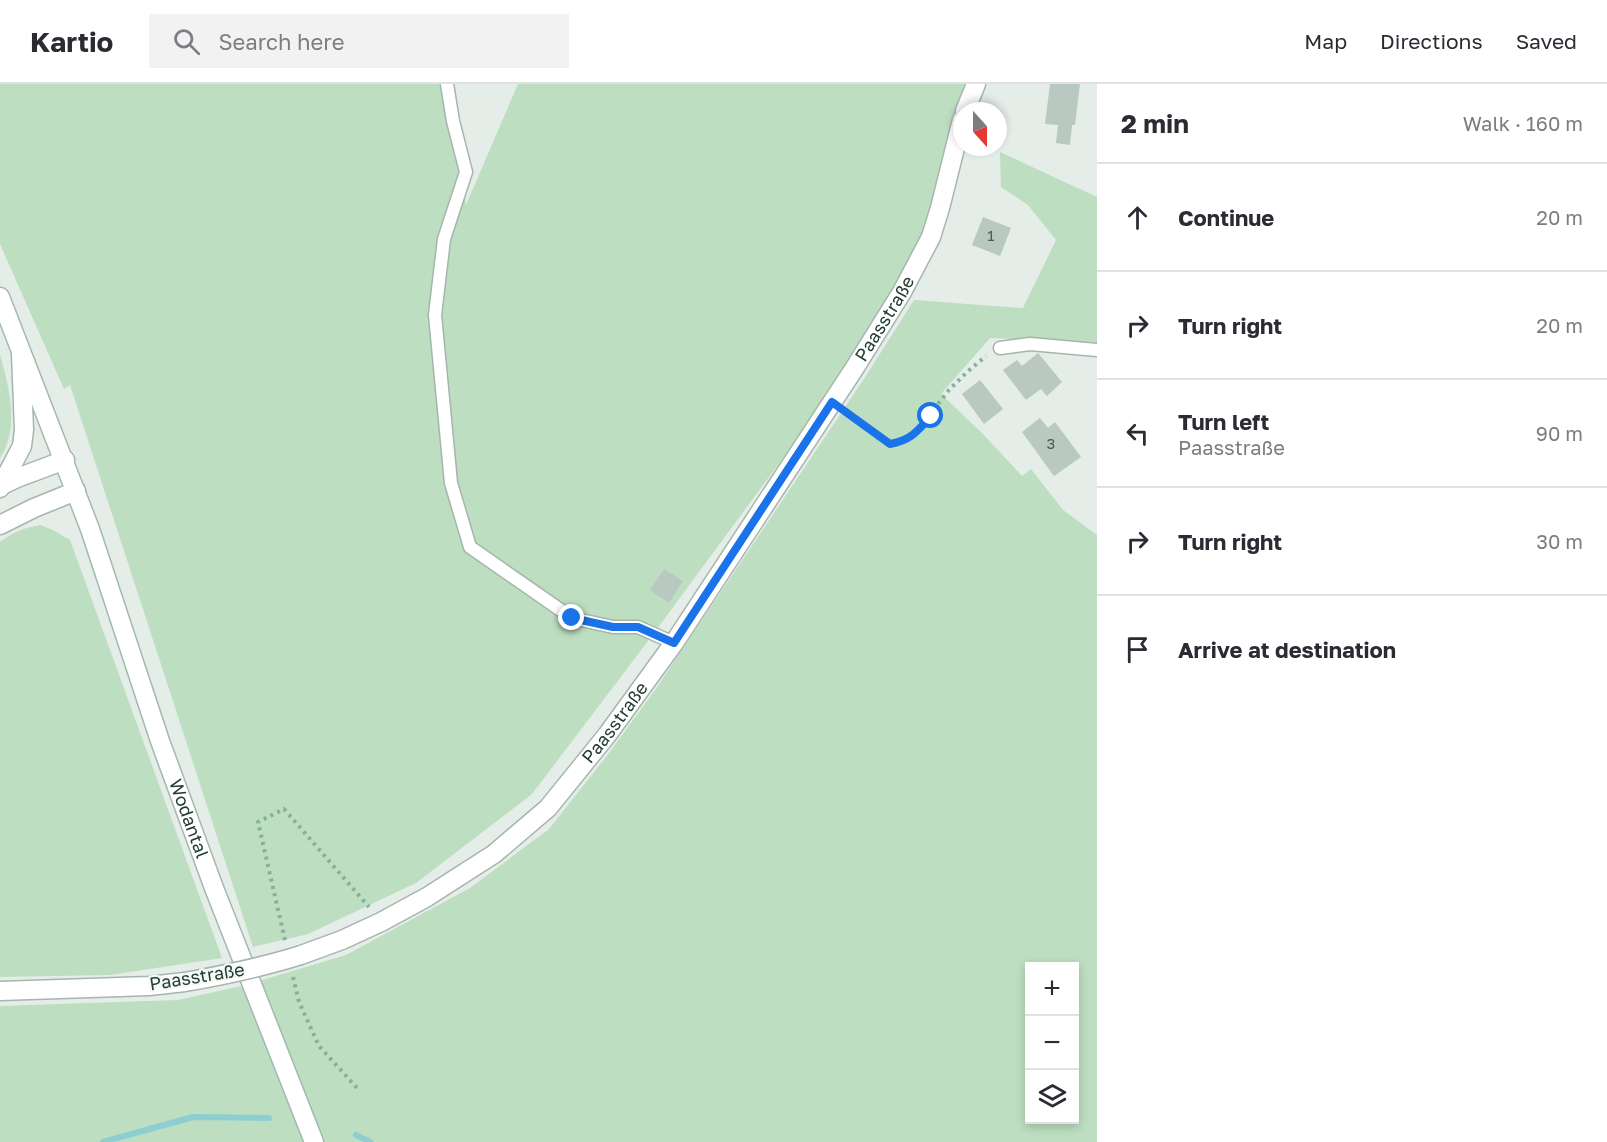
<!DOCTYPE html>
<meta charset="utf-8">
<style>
:root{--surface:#fff;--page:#f2f2f3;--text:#2b2b33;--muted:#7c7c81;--line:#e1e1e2}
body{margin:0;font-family:"Golos Text",sans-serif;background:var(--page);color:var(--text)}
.controls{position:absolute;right:18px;bottom:18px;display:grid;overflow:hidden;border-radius:0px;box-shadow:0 3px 9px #0003}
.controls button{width:54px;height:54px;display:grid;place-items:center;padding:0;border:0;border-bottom:2px solid var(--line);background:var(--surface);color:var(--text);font:30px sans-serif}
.compass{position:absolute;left:953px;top:18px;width:54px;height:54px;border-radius:50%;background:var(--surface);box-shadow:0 3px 9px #0003;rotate:159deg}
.stop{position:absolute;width:18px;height:18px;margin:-14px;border:4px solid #1a73e8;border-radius:50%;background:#fff}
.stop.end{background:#1a73e8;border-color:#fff;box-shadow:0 2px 6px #0008}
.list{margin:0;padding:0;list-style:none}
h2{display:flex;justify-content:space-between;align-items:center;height:78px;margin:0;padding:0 24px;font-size:26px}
h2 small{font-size:20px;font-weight:400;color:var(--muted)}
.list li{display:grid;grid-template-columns:39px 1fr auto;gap:18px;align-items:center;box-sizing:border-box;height:108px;padding:0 24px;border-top:2px solid var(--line)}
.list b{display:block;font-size:22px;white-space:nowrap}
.list p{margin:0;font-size:20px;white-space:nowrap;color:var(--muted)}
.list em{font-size:20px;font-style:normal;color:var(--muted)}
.icon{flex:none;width:33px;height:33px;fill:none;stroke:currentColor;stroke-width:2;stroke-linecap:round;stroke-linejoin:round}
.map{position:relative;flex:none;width:1097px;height:1058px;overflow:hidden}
header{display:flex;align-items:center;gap:36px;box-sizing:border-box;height:84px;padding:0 30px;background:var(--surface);border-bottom:2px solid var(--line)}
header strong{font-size:28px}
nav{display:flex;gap:33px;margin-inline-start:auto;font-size:21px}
.search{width:420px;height:54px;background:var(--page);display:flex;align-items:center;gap:15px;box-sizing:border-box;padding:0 21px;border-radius:0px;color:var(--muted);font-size:22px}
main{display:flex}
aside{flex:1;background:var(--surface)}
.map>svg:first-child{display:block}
</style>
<header>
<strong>Kartio</strong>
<div class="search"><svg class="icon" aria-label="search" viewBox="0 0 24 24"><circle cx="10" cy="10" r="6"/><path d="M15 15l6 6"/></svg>Search here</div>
<nav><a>Map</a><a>Directions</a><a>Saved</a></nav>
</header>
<main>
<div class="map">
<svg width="1097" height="1058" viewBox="0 0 1097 1058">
<rect width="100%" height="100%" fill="#e4ede8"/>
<g fill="#bddec1" fill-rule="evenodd">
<path d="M0,0h443l20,96 3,25 52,-121h452l-33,127 -43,86 -57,88 -192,260 -113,149 -116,89 -108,51 -55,13 -183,-562 -6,4 -64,-145z"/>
<path d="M1000,68l97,45v146l-107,-5 -49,56 42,40 39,42 9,-7 32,41 34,25v607h-774l-64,-161 87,-26 124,-67 79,-59 57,-72 49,-67 209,-311 50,-79 109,8 33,-68 -28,-35 -27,-18zM1030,882h44v154h-44z"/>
<path d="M0,271c9,32 20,73 0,103z"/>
<path d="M40,441l13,5 17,10 152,418 -112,17 -110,2v-435c13,-10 24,-14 40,-17z"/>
<path d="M246,901l58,157h-304v-136l178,-6z"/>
</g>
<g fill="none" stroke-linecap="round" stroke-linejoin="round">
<g stroke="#8dcfd1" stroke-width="6">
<path d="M356,1051l14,7"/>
<path d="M103,1058l90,-25 76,1"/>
</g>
</g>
<g fill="#b9c8c0">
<path d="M1050,0h30l-5,41h-3l-2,20 -14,-2 2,-18 -13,-1z"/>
<path d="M983,133l28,11 -11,28 -28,-11z"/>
<path d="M1038,269l24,29 -15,14 -6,-7 -15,11 -23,-30 14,-10 5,6z"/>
<path d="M980,296l23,29 -19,15 -22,-30z"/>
<path d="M1040,334l8,10 7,-6 26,35 -27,19 -32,-44z"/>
<path d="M664,485l19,12 -14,22 -19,-13z"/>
</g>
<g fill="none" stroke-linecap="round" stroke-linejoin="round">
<g stroke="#a6b5ae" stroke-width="15">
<g id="service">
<path d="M447,0l6,37 13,51 -22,67 -9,76 16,168 19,64 102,71 41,9h25l36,16"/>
<path d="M1000,264l30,-4 67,6"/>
</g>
</g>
<g stroke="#a6b5ae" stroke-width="21">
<g id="minor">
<path d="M965,27l11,-27"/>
<path id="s1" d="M301,871l41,-15 39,-18 46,-25 67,-43 54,-46 59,-73 67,-92 180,-274 48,-77 29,-55 9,-29 22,-88"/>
<path d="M0,907l149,-5 36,-4"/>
</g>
</g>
<g stroke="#a6b5ae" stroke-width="21">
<g id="tertiary">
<path d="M2,401l15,-7 48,-18"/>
<path d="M0,404l22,-42 2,-16 -3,-76"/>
<path d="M0,441l34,-17 42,-17"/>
</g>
</g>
<g stroke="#a2b9ae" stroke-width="21">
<g id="secondary">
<path id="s2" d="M0,213l90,232 70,212 54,147 100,254"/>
</g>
</g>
<g stroke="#84b09d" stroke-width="4" stroke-dasharray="3 4.5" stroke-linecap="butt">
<path d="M846,328l44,32 14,-2 11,-9 34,-43 18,-18 19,-16"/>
<path d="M285,856l-27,-118 26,-13 85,98"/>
<path d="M293,893l6,25 20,44 38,42"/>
</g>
<use href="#service" stroke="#fff" stroke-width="12"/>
<use href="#minor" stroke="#fff" stroke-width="18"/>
<use href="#tertiary" stroke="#fff" stroke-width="18"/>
<use href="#secondary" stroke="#fff" stroke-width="18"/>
<g stroke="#a6b5ae" stroke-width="21" stroke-linecap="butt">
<path id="minor-bridge" d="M185,898c40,-7 78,-15 116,-27"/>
</g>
<use href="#minor-bridge" stroke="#fff" stroke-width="18"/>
</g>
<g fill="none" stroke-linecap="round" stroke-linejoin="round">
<path stroke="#1a73e8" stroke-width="8" d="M572,534l41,9h25l36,16 158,-241 58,42c22,-4 27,-13 41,-28"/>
</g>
<g text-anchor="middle" stroke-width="4.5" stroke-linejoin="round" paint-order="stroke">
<g font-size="15" fill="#486056">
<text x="991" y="157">1</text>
<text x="1051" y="365">3</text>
</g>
<g font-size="18" fill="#233e33" stroke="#f4f9f6">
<text dy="6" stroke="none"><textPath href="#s1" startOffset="884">Paasstraße</textPath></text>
<text dy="6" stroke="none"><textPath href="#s1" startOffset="398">Paasstraße</textPath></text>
<text dy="6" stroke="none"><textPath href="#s2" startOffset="555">Wodantal</textPath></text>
<text transform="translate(197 893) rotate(-9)" y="6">Paasstraße</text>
</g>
</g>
</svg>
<div class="controls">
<button>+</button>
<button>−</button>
<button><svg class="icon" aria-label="layers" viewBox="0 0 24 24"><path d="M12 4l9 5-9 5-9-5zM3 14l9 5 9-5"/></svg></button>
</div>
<svg class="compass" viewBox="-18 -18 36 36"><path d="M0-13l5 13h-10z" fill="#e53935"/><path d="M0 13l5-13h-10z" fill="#7c7c81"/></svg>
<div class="stop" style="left:931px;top:332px"></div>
<div class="stop end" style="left:572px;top:534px"></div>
</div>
<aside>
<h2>2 min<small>Walk · 160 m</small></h2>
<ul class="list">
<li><svg class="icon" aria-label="ahead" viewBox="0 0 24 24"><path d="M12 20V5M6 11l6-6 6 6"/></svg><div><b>Continue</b></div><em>20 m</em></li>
<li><svg class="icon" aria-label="right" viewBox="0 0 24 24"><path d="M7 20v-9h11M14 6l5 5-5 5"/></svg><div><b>Turn right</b></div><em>20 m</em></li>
<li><svg class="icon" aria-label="left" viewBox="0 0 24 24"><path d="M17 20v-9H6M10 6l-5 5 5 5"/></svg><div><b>Turn left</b><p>Paasstraße</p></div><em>90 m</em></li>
<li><svg class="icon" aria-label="right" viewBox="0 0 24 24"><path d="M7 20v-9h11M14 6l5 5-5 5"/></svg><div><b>Turn right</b></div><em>30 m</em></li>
<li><svg class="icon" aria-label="arrive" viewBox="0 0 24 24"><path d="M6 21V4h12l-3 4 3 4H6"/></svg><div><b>Arrive at destination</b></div></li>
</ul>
</aside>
</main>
